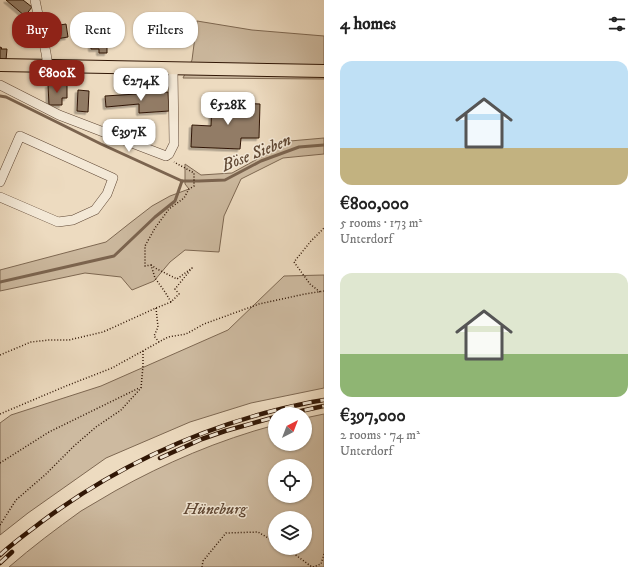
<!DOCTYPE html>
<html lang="en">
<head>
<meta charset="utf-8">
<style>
  :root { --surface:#fff; --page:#f2f2f2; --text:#222; --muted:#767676; --accent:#8f2418 }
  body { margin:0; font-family:"IM FELL DW Pica",serif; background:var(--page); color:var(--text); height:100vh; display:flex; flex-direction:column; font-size:15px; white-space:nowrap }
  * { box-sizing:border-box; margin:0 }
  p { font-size:13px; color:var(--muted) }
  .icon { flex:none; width:22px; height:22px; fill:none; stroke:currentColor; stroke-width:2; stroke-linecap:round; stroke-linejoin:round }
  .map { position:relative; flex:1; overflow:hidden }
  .details { display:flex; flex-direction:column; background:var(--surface); width:320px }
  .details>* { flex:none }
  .top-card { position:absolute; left:12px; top:12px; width:252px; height:36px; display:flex; gap:8px }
  .needle { width:26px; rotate:42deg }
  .buttons { position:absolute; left:268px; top:407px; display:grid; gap:8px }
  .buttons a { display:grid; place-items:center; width:44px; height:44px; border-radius:50%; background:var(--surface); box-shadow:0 1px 3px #0004; font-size:20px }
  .price { position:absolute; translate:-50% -34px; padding:0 9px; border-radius:8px; background:#fff; color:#222; font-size:13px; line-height:26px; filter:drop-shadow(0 1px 2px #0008) }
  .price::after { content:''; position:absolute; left:50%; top:24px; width:12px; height:9px; margin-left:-6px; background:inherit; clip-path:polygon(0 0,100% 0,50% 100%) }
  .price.current { background:var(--accent); color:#fff }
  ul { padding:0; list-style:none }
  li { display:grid; align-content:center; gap:8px; height:212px; padding:0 16px }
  li span { display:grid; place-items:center; height:124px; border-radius:12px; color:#555 }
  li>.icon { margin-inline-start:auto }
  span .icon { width:72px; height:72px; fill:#fffc; stroke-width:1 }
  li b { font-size:17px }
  h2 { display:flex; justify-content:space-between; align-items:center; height:48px; padding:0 16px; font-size:17px }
  .pill { padding:0 14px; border-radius:16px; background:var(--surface); box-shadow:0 1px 3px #0004; font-size:14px; line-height:36px }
  .pill.current { background:var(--accent); color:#fff }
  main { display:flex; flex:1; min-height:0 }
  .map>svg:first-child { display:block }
  .green { fill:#cdbaa0; stroke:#7e6852; fill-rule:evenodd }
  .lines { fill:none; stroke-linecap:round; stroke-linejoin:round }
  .stream { stroke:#7b644f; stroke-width:3 }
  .building { fill:#927c66; stroke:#301605; filter:url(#shadow) }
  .minor-casing { stroke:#5f4734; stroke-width:10 }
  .major-casing { stroke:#301605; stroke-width:14 }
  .path { stroke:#301605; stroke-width:1.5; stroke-dasharray:1 2; stroke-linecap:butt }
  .minor { stroke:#f3e8d6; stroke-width:9 }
  .major { stroke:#eddbc0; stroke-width:12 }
  .rail-casing { stroke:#301605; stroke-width:4.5 }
  .rail { stroke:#f3e8d6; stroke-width:3; stroke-dasharray:9; stroke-linecap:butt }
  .labels { text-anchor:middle; stroke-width:3; stroke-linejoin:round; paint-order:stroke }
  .park-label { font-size:16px; font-style:italic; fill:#5f4734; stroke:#f3e8d6 }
  .water-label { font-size:17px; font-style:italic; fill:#624a36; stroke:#f3e8d6 }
</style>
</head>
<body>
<main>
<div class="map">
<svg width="324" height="567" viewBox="0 0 324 567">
  <defs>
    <filter id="shadow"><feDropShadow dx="-2.5" dy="2.5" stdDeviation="0" flood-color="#0004"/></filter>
  </defs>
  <rect width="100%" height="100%" fill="#eddbc0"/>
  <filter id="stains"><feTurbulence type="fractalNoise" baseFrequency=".005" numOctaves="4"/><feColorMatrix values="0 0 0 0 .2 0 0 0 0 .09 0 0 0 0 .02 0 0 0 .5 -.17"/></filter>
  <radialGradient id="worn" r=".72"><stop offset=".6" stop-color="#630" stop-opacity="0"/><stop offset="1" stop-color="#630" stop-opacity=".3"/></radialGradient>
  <!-- green -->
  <g class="green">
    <path d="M197,21L252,30L324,36V79L183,78L192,60Z"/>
    <path d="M324,138V154L283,158L241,179L224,216L219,252L185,250L170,262L154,281L132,290L121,277L85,273L0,291V270L106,242L130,223L152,206L170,196L189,189L185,184V164L201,175L232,173L290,141Z"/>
    <path d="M324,275V388L251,403L190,422L106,458L28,513L0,535V423L11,415L101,386L228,330L284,276Z"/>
    <path d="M324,414V567H9C32,547 56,529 81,511C92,504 104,498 115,491C165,463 219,440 275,425V444H305V418ZM275,466H305V496H275ZM275,518H305V548H275Z"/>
  </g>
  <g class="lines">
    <!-- stream -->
    <g class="stream">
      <path d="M0,96L6,97L101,144L182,181H199L225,180L261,161L299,147L324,145"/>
      <path d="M0,282L114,256L155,217L175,201L182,181"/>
    </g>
  </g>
  <!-- building -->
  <g class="building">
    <path d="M6,0H23L32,7L25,16Z"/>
    <path d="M66,24L68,37L50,40L48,27Z"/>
    <path d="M89,34H101V44H107V53H99V49H91V40H89Z"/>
    <path d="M0,47L2,48L1,49H7L6,60L0,59Z"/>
    <path d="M67,84V98H62V105H49L48,85Z"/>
    <path d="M78,90L89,91L88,112L77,111Z"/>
    <path d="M168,92L169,111L139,113V104L106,107L105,96Z"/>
    <path d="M212,102L260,104L259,138H241L240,149L191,147L192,125L211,126Z"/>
  </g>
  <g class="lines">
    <!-- minor casing -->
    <g class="minor-casing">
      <g id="minor">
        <path d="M35,0L46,53L48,66"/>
        <path d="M0,85L59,115L166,156L169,154L174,144L173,69"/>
        <path d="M0,182L20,136L113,178L107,194L95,210L73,220L58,222L0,197"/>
      </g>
    </g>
    <!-- major casing -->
    <g class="major-casing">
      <path id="major" d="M0,65L324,71"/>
    </g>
    <!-- path -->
    <g class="path">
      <path d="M320,292L310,284L294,262L311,241L324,228"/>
      <path d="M171,302L165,292L155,278L151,265L145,266V246L155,228L169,209L184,198L189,189L194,186V173L174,162"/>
      <path d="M156,308L158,327L154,336L159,342"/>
      <path d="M0,355L31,342L49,340H69L103,332L156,308L171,302L179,294L175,289L192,268L177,279L157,269L151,265"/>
      <path d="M0,414L66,386L112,368L168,337L186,334L204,324L259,304L305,294L324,291"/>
      <path d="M0,463L49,432L139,388"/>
      <path d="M0,525L16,500L46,474L74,446L96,427L121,410L141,388L143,366V351"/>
      <path d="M286,548L312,567"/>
      <path d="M202,567L203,561L226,533L258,532L275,542"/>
      <path d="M313,567L321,564L324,554"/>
    </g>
    <!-- minor -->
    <use href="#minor" class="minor"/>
    <!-- major -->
    <use href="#major" class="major"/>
    <!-- rail casing -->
    <g class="rail-casing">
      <g id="rail">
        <path d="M287,414L324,406"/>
        <path d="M160,458L202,439L225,431L275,417"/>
        <path d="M0,555C13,543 27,533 40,523C108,472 184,435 265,413C284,408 304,403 324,400"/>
        <path d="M0,563L12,552"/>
      </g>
    </g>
    <!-- rail -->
    <use href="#rail" class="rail"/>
  </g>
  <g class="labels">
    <!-- park labels -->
    <g class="park-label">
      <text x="215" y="514">Hüneburg</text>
    </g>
    <!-- water labels -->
    <g class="water-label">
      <text transform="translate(256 152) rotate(-22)" y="6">Böse Sieben</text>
    </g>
  </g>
  <rect width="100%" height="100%" filter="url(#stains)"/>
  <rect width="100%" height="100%" fill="url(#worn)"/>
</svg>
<div class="buttons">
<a><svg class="needle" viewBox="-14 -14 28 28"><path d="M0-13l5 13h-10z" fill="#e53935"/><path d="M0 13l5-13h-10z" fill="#767676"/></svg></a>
<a><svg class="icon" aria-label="locate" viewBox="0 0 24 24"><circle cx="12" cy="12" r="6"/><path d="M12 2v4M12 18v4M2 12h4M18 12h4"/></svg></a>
<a><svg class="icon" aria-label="layers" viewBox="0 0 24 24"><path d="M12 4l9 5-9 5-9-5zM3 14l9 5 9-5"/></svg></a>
</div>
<b class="price current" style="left:57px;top:94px">€800K</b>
<b class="price" style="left:141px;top:102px">€274K</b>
<b class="price" style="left:228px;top:126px">€528K</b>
<b class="price" style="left:129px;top:153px">€397K</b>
<div class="top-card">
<a class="pill current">Buy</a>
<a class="pill">Rent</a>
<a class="pill">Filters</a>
</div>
</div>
<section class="details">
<h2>4 homes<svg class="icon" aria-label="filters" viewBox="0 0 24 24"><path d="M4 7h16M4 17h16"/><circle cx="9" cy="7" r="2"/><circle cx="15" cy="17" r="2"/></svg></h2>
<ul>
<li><span style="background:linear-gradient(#bfe0f5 70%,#c2b280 0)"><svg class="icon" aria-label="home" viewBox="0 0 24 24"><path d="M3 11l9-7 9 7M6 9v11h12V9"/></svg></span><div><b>€800,000</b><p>5 rooms · 173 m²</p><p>Unterdorf</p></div></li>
<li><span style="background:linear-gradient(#dfe7d0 65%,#8fb573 0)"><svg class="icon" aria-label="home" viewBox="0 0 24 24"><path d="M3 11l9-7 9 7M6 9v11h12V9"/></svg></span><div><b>€397,000</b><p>2 rooms · 74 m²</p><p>Unterdorf</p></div></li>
</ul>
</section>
</main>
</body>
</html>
